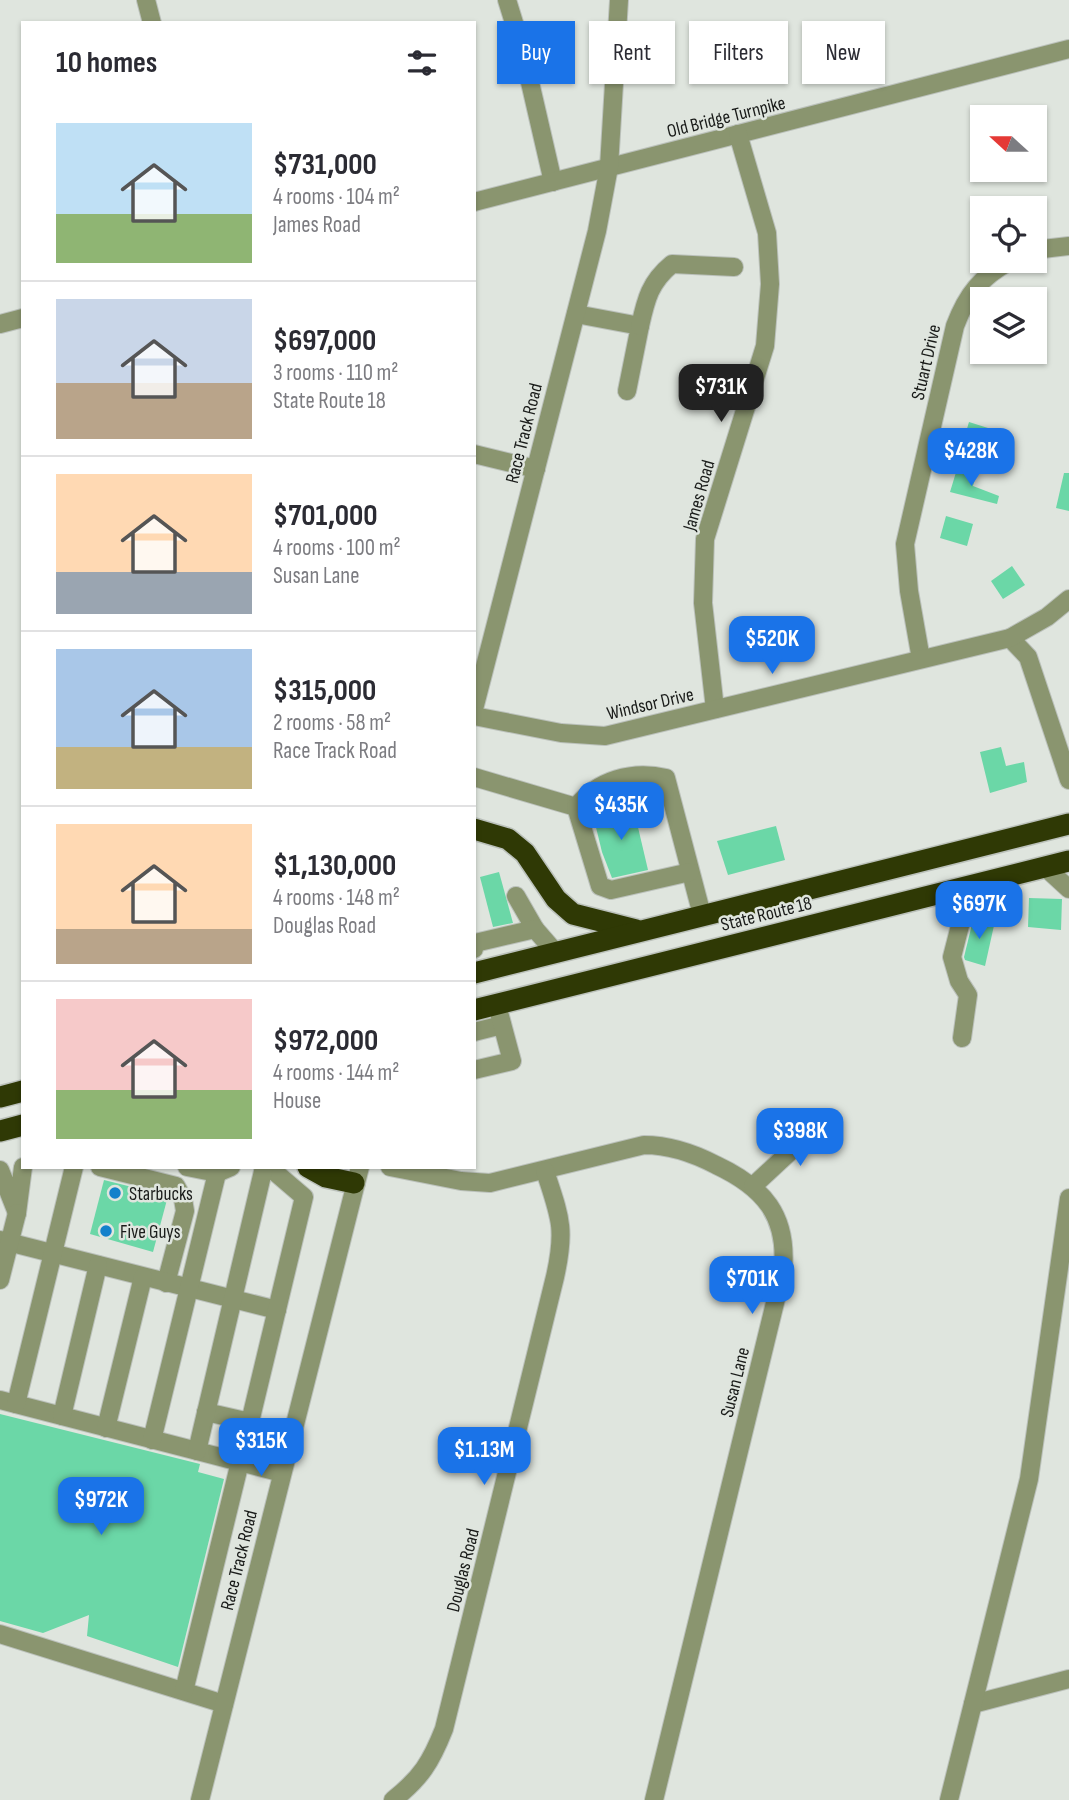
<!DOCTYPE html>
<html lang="en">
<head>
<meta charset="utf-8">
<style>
  :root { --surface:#fff; --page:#f2f2f3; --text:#2b2b33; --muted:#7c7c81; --line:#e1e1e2; --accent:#1a73e8 }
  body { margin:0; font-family:"Sofia Sans Condensed",sans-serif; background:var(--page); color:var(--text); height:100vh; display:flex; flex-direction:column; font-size:26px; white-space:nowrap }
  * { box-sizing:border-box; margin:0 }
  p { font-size:23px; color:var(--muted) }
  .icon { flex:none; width:38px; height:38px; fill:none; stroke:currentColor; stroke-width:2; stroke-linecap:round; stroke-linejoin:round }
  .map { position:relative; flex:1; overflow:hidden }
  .side { position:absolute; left:21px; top:21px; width:455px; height:1148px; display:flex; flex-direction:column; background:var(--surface); border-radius:0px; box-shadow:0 2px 5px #0004 }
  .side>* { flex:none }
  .hud { position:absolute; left:497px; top:21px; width:466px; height:63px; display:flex; gap:14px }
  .needle { width:46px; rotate:291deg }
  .tools { position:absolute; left:970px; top:105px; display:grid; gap:14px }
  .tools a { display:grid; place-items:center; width:77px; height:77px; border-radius:0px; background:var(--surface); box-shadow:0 2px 5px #0004; font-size:35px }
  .price { position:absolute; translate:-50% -60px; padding:0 16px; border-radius:14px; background:var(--accent); color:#fff; font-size:23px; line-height:46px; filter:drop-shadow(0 2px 4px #0008) }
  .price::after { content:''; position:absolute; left:50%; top:42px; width:21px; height:16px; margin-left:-10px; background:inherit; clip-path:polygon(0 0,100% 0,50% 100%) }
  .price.on { background:#222; color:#fff }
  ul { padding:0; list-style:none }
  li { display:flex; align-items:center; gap:21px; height:175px; padding:0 35px }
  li+li { border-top:2px solid var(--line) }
  li span { display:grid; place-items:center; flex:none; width:196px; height:140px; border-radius:0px; color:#555 }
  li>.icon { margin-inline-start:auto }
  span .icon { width:84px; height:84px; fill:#fffc; stroke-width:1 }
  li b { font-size:30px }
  h2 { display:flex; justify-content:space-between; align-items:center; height:84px; padding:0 35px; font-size:30px }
  .pill { padding:0 24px; border-radius:0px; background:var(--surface); box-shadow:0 2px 5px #0004; font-size:24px; line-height:63px }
  .pill.on { background:var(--accent); color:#fff }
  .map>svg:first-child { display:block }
  .building { fill:#6bd7a7 }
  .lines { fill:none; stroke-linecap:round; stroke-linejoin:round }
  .minor-casing { stroke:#bbc1bb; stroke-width:20 }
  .highway-casing { stroke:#bbc1bb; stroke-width:24 }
  .minor { stroke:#8a956f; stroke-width:18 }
  .highway { stroke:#2f3905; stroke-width:21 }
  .poi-dot { fill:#1381cb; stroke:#dfe5de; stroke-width:2.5 }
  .labels { text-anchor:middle; stroke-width:5; stroke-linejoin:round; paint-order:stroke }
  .street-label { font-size:19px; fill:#191b19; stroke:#dfe5de }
  .poi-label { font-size:19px; fill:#191b19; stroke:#dfe5de; text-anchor:start }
</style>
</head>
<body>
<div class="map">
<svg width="1069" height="1800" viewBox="0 0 1069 1800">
  <rect width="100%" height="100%" fill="#dfe5de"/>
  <!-- building -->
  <g class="building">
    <path d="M969,422L988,428L980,451L962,445Z"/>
    <path d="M957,469L976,475L973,486L999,496L997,504L950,492Z"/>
    <path d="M1064,473H1069V511L1056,508Z"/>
    <path d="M946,516L973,524L967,546L940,538Z"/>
    <path d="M1012,566L1025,585L1003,599L991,581Z"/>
    <path d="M1001,747L1006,766L1024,762L1027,782L990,793L980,752Z"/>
    <path d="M633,806L648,870L612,878L602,852L593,815Z"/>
    <path d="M776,826L785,860L728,875L717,841Z"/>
    <path d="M499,872L513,923L493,927L480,877Z"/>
    <path d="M1029,898L1062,899L1061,930L1028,927Z"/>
    <path d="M974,916L995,921L985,966L965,960L964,957Z"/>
    <path d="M104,1180L168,1196L153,1252L90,1234Z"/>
    <path d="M0,1414L200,1464L198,1472L224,1479L178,1667L87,1636L89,1615L43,1633L0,1621Z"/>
  </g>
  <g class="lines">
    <!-- minor casing -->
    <g class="minor-casing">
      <g id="minor">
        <path d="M146,0L152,23"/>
        <path d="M507,0L523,52L553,182"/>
        <path d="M474,202L1069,49"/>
        <path d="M1034,250L1069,246"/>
        <path d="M576,314L640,326L627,391"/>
        <path d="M0,324L23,318"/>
        <path d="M640,326C646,299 650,282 672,264L734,267"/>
        <path d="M474,454L536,469"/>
        <path d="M1010,638L1028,657L1069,780"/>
        <path d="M921,659L909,591L905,544L955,326C967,294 981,277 1010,261"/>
        <path d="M474,709L597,231L609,167L619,0"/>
        <path d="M715,709L703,603L705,539L765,346L770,284L767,233L738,134"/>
        <path d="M474,716L561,733L605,736L1010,638L1047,617L1069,599"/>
        <path d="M474,777L576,807C598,780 632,770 666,778L702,915"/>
        <path d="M576,807L600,886L611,890L690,872"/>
        <path d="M1045,867L1069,889"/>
        <path d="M516,896L535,929"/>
        <path d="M474,949L475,943L535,929L555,952"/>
        <path d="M474,1032L502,1025"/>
        <path d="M962,1038L968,995L959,981L952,957L964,910L976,884"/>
        <path d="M474,1070L512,1061L497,1005"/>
        <path d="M100,1167L176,1186L183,1199L185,1211L166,1283"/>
        <path d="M187,1167L217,1173L231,1167"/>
        <path d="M390,1167L461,1181L490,1183L644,1145C670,1145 693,1153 716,1165C763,1187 788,1215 783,1270L654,1800"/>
        <path d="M0,1170L17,1213L23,1167"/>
        <path d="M753,1186L821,1123"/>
        <path d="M0,1240L277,1310"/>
        <path d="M0,1280L17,1213"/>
        <path d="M0,1400L282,1473"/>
        <path d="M16,1404L74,1167"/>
        <path d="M206,1412L250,1422L304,1197L269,1167"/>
        <path d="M62,1416L98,1265"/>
        <path d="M106,1428L143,1277"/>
        <path d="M152,1440L217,1173"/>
        <path d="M197,1451L264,1167"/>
        <path d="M0,1634L224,1704"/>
        <path d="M184,1691L240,1462"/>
        <path d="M973,1704L1069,1679"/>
        <path d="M200,1800L360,1167"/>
        <path d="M393,1800C421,1778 431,1762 444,1729L555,1277C566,1228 560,1217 545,1171"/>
        <path d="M949,1800L1029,1479L1069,1198"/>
      </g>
    </g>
    <!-- highway casing -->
    <g class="highway-casing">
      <g id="highway">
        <path d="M474,829L508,839L525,853L556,899L573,914L636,930"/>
        <path d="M474,973L1069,824"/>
        <path d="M474,1010L1069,861"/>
        <path d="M0,1097L23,1091"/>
        <path d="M0,1131L23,1125"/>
        <path d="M308,1167L326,1177L354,1183"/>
      </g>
    </g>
    <!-- minor -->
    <use href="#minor" class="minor"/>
    <!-- highway -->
    <use href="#highway" class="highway"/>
  </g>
  <!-- markers -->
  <g class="poi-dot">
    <circle cx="115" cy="1193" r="7"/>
    <circle cx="106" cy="1231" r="7"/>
  </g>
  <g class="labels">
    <!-- street labels -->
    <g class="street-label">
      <text transform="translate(726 116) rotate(-14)" y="7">Old Bridge Turnpike</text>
      <text transform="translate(925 362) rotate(-77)" y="7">Stuart Drive</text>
      <text transform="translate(523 433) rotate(-76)" y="7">Race Track Road</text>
      <text transform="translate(698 495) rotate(-74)" y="7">James Road</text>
      <text transform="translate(650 703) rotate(-13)" y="7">Windsor Drive</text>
      <text transform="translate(766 913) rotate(-14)" y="7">State Route 18</text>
      <text transform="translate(734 1382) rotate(-76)" y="7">Susan Lane</text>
      <text transform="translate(238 1560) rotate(-76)" y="7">Race Track Road</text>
      <text transform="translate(462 1570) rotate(-76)" y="7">Douglas Road</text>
    </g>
    <!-- poi labels -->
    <g class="poi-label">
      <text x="129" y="1200">Starbucks</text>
      <text x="120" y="1238">Five Guys</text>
    </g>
  </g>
</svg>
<div class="tools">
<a><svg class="needle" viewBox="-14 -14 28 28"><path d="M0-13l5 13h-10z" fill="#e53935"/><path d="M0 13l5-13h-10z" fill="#7c7c81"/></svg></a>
<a><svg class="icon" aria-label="locate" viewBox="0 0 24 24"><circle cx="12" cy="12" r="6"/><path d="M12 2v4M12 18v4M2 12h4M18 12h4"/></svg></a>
<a><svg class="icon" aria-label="layers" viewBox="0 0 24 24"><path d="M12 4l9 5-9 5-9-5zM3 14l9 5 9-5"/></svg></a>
</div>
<b class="price on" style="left:721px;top:424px">$731K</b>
<b class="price" style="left:971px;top:488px">$428K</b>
<b class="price" style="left:772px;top:676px">$520K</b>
<b class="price" style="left:621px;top:842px">$435K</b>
<b class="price" style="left:979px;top:941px">$697K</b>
<b class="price" style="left:800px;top:1168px">$398K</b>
<b class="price" style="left:752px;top:1316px">$701K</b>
<b class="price" style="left:261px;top:1478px">$315K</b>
<b class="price" style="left:484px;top:1487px">$1.13M</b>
<b class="price" style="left:101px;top:1537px">$972K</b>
<div class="hud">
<a class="pill on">Buy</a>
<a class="pill">Rent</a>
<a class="pill">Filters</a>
<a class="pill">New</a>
</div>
<section class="side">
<h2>10 homes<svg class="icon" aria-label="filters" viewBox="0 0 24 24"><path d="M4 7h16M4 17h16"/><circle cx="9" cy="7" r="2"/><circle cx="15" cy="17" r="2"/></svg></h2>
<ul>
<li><span style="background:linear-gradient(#bfe0f5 65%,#8fb573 0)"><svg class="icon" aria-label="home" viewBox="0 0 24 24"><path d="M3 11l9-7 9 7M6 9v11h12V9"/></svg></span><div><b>$731,000</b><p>4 rooms · 104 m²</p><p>James Road</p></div></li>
<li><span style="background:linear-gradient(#c9d6e8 60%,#b9a48a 0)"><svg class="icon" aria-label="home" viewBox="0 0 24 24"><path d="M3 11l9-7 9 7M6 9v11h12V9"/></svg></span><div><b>$697,000</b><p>3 rooms · 110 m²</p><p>State Route 18</p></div></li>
<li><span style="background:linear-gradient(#ffd9b3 70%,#9aa5b1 0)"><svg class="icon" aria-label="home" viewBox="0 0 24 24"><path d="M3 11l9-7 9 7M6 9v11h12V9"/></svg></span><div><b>$701,000</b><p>4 rooms · 100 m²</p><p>Susan Lane</p></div></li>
<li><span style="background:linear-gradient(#a9c7e8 70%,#c2b280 0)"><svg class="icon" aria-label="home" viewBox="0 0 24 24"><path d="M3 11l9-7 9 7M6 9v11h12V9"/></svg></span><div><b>$315,000</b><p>2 rooms · 58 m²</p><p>Race Track Road</p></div></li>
<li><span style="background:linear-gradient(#ffd9b3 75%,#b9a48a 0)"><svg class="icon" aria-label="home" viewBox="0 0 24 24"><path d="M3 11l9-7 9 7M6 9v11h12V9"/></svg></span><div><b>$1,130,000</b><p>4 rooms · 148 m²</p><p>Douglas Road</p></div></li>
<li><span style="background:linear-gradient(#f6c9c9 65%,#8fb573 0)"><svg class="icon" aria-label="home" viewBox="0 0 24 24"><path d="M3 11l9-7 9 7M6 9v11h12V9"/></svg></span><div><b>$972,000</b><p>4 rooms · 144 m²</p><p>House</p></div></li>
</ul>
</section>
</div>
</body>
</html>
